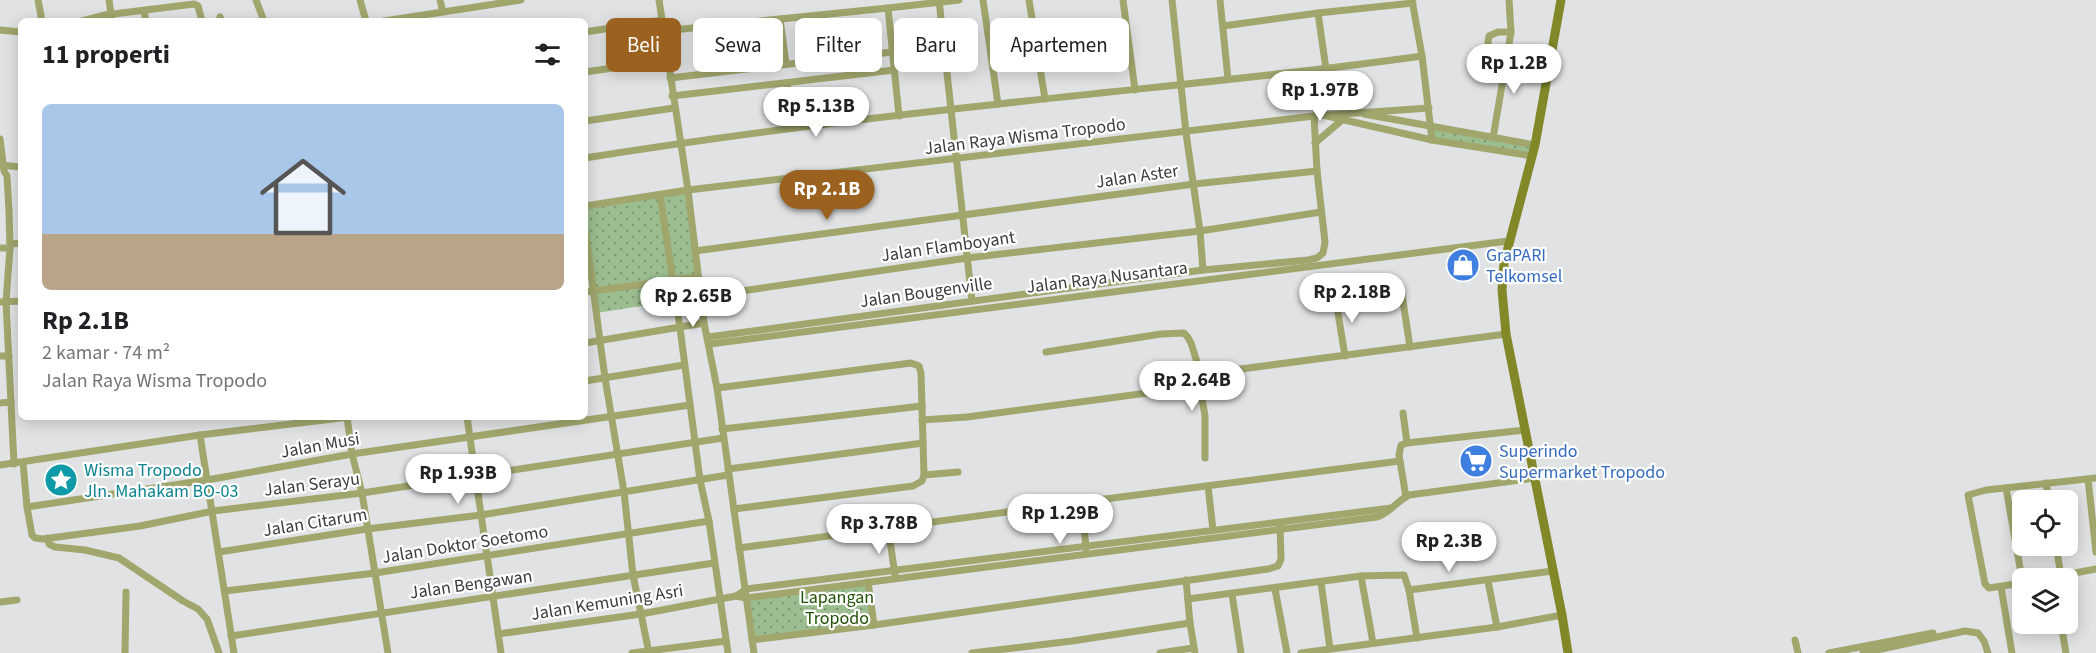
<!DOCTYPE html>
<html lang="id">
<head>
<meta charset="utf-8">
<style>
  :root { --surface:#fff; --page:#f2f2f2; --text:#202124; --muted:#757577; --line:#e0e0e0; --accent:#9b621f }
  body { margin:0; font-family:"Source Sans 3",sans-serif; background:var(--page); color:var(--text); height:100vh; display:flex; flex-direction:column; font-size:22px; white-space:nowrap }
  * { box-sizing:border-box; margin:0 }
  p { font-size:20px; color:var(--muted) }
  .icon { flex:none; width:33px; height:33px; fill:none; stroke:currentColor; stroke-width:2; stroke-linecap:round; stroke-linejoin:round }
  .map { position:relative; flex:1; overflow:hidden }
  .side { position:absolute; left:18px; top:18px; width:570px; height:402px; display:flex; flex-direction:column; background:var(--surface); border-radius:9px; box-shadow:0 3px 15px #0003 }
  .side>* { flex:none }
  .guide { position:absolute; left:606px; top:18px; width:570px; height:54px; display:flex; gap:12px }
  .tools { position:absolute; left:2012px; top:490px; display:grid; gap:12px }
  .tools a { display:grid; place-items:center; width:66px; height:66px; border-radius:9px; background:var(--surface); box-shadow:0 3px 15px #0003; font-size:30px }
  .price { position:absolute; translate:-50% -51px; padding:0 14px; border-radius:21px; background:#fff; color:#222; font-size:20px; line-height:39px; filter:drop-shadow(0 2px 3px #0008) }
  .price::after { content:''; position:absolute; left:50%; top:36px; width:18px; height:14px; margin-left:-9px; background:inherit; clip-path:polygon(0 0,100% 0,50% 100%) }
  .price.selected { background:var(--accent); color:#fff }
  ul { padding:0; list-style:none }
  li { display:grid; align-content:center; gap:12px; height:318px; padding:0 24px }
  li+li { border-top:2px solid var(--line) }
  li span { display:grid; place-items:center; height:186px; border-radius:9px; color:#555 }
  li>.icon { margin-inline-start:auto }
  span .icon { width:108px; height:108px; fill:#fffc; stroke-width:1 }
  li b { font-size:26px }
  h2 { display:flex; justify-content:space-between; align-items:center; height:72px; padding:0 24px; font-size:26px }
  .chip { padding:0 21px; border-radius:9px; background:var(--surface); box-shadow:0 3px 15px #0003; font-size:21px; line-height:54px }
  .chip.selected { background:var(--accent); color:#fff }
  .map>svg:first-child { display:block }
  .grass { fill:url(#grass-dots) }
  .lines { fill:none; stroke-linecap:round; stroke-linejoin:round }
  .minor { stroke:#a1a66d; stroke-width:7 }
  .secondary { stroke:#828828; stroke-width:9 }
  .labels { text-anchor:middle; stroke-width:4.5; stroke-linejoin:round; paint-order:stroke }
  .street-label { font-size:18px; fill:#3b3c3d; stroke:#fff }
  .shop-label { font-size:18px; fill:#366cbe; stroke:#fff; text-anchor:start }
  .culture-label { font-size:18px; fill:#0d838f; stroke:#fff; text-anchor:start }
  .park-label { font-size:18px; fill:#225105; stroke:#fff }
</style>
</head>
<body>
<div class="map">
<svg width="2096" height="653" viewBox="0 0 2096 653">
  <defs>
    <pattern id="grass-dots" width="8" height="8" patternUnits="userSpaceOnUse" patternTransform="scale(1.5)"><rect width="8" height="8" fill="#9cbd8f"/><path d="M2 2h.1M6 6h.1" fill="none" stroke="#809b76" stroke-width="1.8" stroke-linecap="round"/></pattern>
  </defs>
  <rect width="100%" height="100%" fill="#e1e2e4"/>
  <!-- grass -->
  <g class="grass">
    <path d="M1430,128L1533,145L1530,155L1434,140Z"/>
    <path d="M688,190L701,297L596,313L585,228V206Z"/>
    <path d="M868,582L874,625L752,640L746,598Z"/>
  </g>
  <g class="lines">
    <!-- minor -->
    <g class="minor">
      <path d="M38,0L42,21"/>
      <path d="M109,0L112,21"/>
      <path d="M256,0L264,21"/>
      <path d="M360,0L366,21"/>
      <path d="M440,0L443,12"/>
      <path d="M659,0L688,190L704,323L717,388L754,653"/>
      <path d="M939,0L972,301"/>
      <path d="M983,0L998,104"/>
      <path d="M1029,0L1045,99"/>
      <path d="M1123,0L1135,90"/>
      <path d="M1172,0L1186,133L1200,231L1203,270"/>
      <path d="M1220,0L1228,79"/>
      <path d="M1412,0L1422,56L1432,140"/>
      <path d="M888,8L959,0"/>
      <path d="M144,11L146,21"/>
      <path d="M1318,13L1326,69"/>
      <path d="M220,17L222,21"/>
      <path d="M780,19L786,64"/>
      <path d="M82,21L105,15L194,4L198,6L202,21"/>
      <path d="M384,21L521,0"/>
      <path d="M1223,26L1318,13L1413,3"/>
      <path d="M0,30L21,32"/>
      <path d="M663,31L888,8L899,116"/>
      <path d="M585,32L662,20"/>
      <path d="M1486,56L1489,36L1498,32H1511"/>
      <path d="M585,72L668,60"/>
      <path d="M670,78L892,52"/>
      <path d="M787,84L794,128"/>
      <path d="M672,96L894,70"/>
      <path d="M1364,114L1535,145"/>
      <path d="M1327,116L1432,140L1532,156"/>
      <path d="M585,121L674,108"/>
      <path d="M1493,138L1511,32L1509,0"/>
      <path d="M0,139L4,171L7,176L9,211L10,248L6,302L14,464"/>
      <path d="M1315,143L1342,120"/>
      <path d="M585,158C722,136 860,119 999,104C1140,88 1281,76 1422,56"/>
      <path d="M0,165L21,167"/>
      <path d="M660,195L680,328L700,480L709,521L728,653"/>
      <path d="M585,206L688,190L1314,116L1429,108"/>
      <path d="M585,228L605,378L624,492L633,575L649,653"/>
      <path d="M10,244L21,243"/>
      <path d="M0,248H10"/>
      <path d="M695,251L1194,184L1317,171"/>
      <path d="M585,292L698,277"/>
      <path d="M1335,295L1345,356"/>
      <path d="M1402,295L1410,347"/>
      <path d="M701,297L967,258L1200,231L1321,212"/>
      <path d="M0,302L21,301"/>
      <path d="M708,337L1203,270L1308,260L1317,258L1323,253L1325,242L1317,171L1314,116"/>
      <path d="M585,343L704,323"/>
      <path d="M710,344L1508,241"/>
      <path d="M1046,352L1161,334L1184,333C1195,342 1193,361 1203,374"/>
      <path d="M0,356H9"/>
      <path d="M1203,374L1506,334"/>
      <path d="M1203,374L1200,386L1205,416V458"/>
      <path d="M585,381L684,365"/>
      <path d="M717,388L911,363L919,366L921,373L924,475L922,481L913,486L734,509"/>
      <path d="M0,403L11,402"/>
      <path d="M690,405L352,454L207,480L27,507L32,535L35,538L43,539L140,526L213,511L362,493L723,438"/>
      <path d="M1403,413L1407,443"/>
      <path d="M347,417L352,454L362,493L388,653"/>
      <path d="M467,417L501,653"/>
      <path d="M922,420L967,417L1200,386"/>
      <path d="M722,429L922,406"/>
      <path d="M200,435L234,653"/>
      <path d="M23,463L27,507"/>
      <path d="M0,465L200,435L349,417"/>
      <path d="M728,469L923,443"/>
      <path d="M924,475L958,472"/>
      <path d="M2088,479L2096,552"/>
      <path d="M2046,483L2049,501"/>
      <path d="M1208,486L1213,530"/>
      <path d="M2006,488L2022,579"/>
      <path d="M1406,497L1399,455L1401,445L1407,443L1525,430"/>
      <path d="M1082,502L1400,461"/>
      <path d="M888,527L895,575"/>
      <path d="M47,538L49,544L55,547L85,550L119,558L183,601L198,609L207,619L219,653"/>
      <path d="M2056,546L2061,576"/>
      <path d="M739,548L1082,502L1086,549"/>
      <path d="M219,552L367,529L481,515L728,475"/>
      <path d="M1361,576L1373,643"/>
      <path d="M2043,579L2096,569"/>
      <path d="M1186,580L1190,623L1195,653"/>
      <path d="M1488,581L1497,627"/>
      <path d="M868,582L874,625"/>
      <path d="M1321,582L1330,649"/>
      <path d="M2022,583L1989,588L1985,584L1968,495L1986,490L2096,478"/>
      <path d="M2001,587L2012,653"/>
      <path d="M1275,589L1287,653"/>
      <path d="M1409,590L1553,571"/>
      <path d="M225,591L375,573L709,521"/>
      <path d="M1232,594L1241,653"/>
      <path d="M736,596L746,589L1391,508"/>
      <path d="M1188,599L1361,576L1404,575L1409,590L1417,638"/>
      <path d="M0,602L17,600"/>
      <path d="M2061,624L2066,653"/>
      <path d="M498,634L641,614L736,596L746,598L1377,517C1390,513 1397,501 1409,495L1535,478"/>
      <path d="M231,636L714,563"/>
      <path d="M752,640L874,625L1268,569L1278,566L1281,559L1280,526"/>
      <path d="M1795,640L1798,653"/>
      <path d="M125,653L126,592"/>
      <path d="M632,653L726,641"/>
      <path d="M972,653L1072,641L1190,623"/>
      <path d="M1160,653L1193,648"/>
      <path d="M1301,653L1497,627L1562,615"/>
      <path d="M1829,653L1933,633"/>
      <path d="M1863,653L1965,631L1978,633L1984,641L1988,653"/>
    </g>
    <!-- secondary -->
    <path class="secondary" d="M1561,0L1535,145L1504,263L1502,290L1506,334L1562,615L1568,653"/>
  </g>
  <!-- icons -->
  <defs>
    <g id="shop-disc" transform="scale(1.725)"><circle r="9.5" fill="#3f7fe0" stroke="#fff"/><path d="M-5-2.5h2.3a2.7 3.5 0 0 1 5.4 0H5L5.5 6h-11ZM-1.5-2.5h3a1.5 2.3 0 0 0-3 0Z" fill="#fff"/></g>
    <g id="supermarket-disc" transform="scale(1.725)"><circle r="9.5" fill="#3f7fe0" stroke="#fff"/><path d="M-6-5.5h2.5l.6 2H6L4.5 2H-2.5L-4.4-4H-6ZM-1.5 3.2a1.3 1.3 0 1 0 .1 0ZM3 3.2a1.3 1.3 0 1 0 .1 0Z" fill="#fff"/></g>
    <g id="sight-disc" transform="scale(1.725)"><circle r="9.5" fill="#0f9aa8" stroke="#fff"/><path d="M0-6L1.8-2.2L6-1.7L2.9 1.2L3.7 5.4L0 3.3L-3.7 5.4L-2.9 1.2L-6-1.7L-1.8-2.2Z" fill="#fff"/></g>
  </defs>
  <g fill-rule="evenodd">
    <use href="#shop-disc" x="1463" y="265"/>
    <use href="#supermarket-disc" x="1476" y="461"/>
    <use href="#sight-disc" x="61" y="480"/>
  </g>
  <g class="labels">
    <!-- street labels -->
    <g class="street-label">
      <text transform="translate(1025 136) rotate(-7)" y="6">Jalan Raya Wisma Tropodo</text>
      <text transform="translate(1137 176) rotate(-8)" y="6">Jalan Aster</text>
      <text transform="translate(948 246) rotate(-8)" y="6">Jalan Flamboyant</text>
      <text transform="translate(1107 277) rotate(-7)" y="6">Jalan Raya Nusantara</text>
      <text transform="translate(926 292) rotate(-8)" y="6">Jalan Bougenville</text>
      <text transform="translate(320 445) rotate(-10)" y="6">Jalan Musi</text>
      <text transform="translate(312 484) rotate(-7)" y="6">Jalan Serayu</text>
      <text transform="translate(315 522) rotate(-9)" y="6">Jalan Citarum</text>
      <text transform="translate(465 544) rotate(-9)" y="6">Jalan Doktor Soetomo</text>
      <text transform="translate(471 584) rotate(-8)" y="6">Jalan Bengawan</text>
      <text transform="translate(607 602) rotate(-9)" y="6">Jalan Kemuning Asri</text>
    </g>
    <!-- shop labels -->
    <g class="shop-label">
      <text x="1486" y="261">GraPARI<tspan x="1486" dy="21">Telkomsel</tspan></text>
      <text x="1499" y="457">Superindo<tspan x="1499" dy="21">Supermarket Tropodo</tspan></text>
    </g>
    <!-- culture labels -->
    <g class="culture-label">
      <text x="84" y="476">Wisma Tropodo<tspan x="84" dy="21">Jln. Mahakam BO-03</tspan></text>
    </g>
    <!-- park labels -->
    <g class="park-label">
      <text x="837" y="603">Lapangan<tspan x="837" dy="21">Tropodo</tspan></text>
    </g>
  </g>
</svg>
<div class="tools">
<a><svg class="icon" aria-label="locate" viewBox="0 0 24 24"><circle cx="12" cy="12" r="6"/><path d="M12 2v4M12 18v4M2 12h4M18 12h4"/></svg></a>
<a><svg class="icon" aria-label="layers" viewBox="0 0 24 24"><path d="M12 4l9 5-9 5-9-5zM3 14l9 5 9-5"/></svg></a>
</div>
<b class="price" style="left:1514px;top:95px">Rp 1.2B</b>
<b class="price" style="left:1320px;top:122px">Rp 1.97B</b>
<b class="price" style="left:816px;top:138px">Rp 5.13B</b>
<b class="price selected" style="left:827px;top:221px">Rp 2.1B</b>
<b class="price" style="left:1352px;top:324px">Rp 2.18B</b>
<b class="price" style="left:693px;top:328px">Rp 2.65B</b>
<b class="price" style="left:1192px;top:412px">Rp 2.64B</b>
<b class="price" style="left:458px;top:505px">Rp 1.93B</b>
<b class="price" style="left:1060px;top:545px">Rp 1.29B</b>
<b class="price" style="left:879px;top:555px">Rp 3.78B</b>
<b class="price" style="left:1449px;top:573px">Rp 2.3B</b>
<div class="guide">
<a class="chip selected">Beli</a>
<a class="chip">Sewa</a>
<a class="chip">Filter</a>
<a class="chip">Baru</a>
<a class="chip">Apartemen</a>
</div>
<section class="side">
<h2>11 properti<svg class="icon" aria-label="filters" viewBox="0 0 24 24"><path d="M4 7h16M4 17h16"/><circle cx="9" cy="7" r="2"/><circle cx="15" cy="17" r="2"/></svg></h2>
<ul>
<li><span style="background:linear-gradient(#a9c7e8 70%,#b9a48a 0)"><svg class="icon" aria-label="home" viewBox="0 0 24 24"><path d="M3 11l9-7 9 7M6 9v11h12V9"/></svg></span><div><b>Rp 2.1B</b><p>2 kamar · 74 m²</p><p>Jalan Raya Wisma Tropodo</p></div></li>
</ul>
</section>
</div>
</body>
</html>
